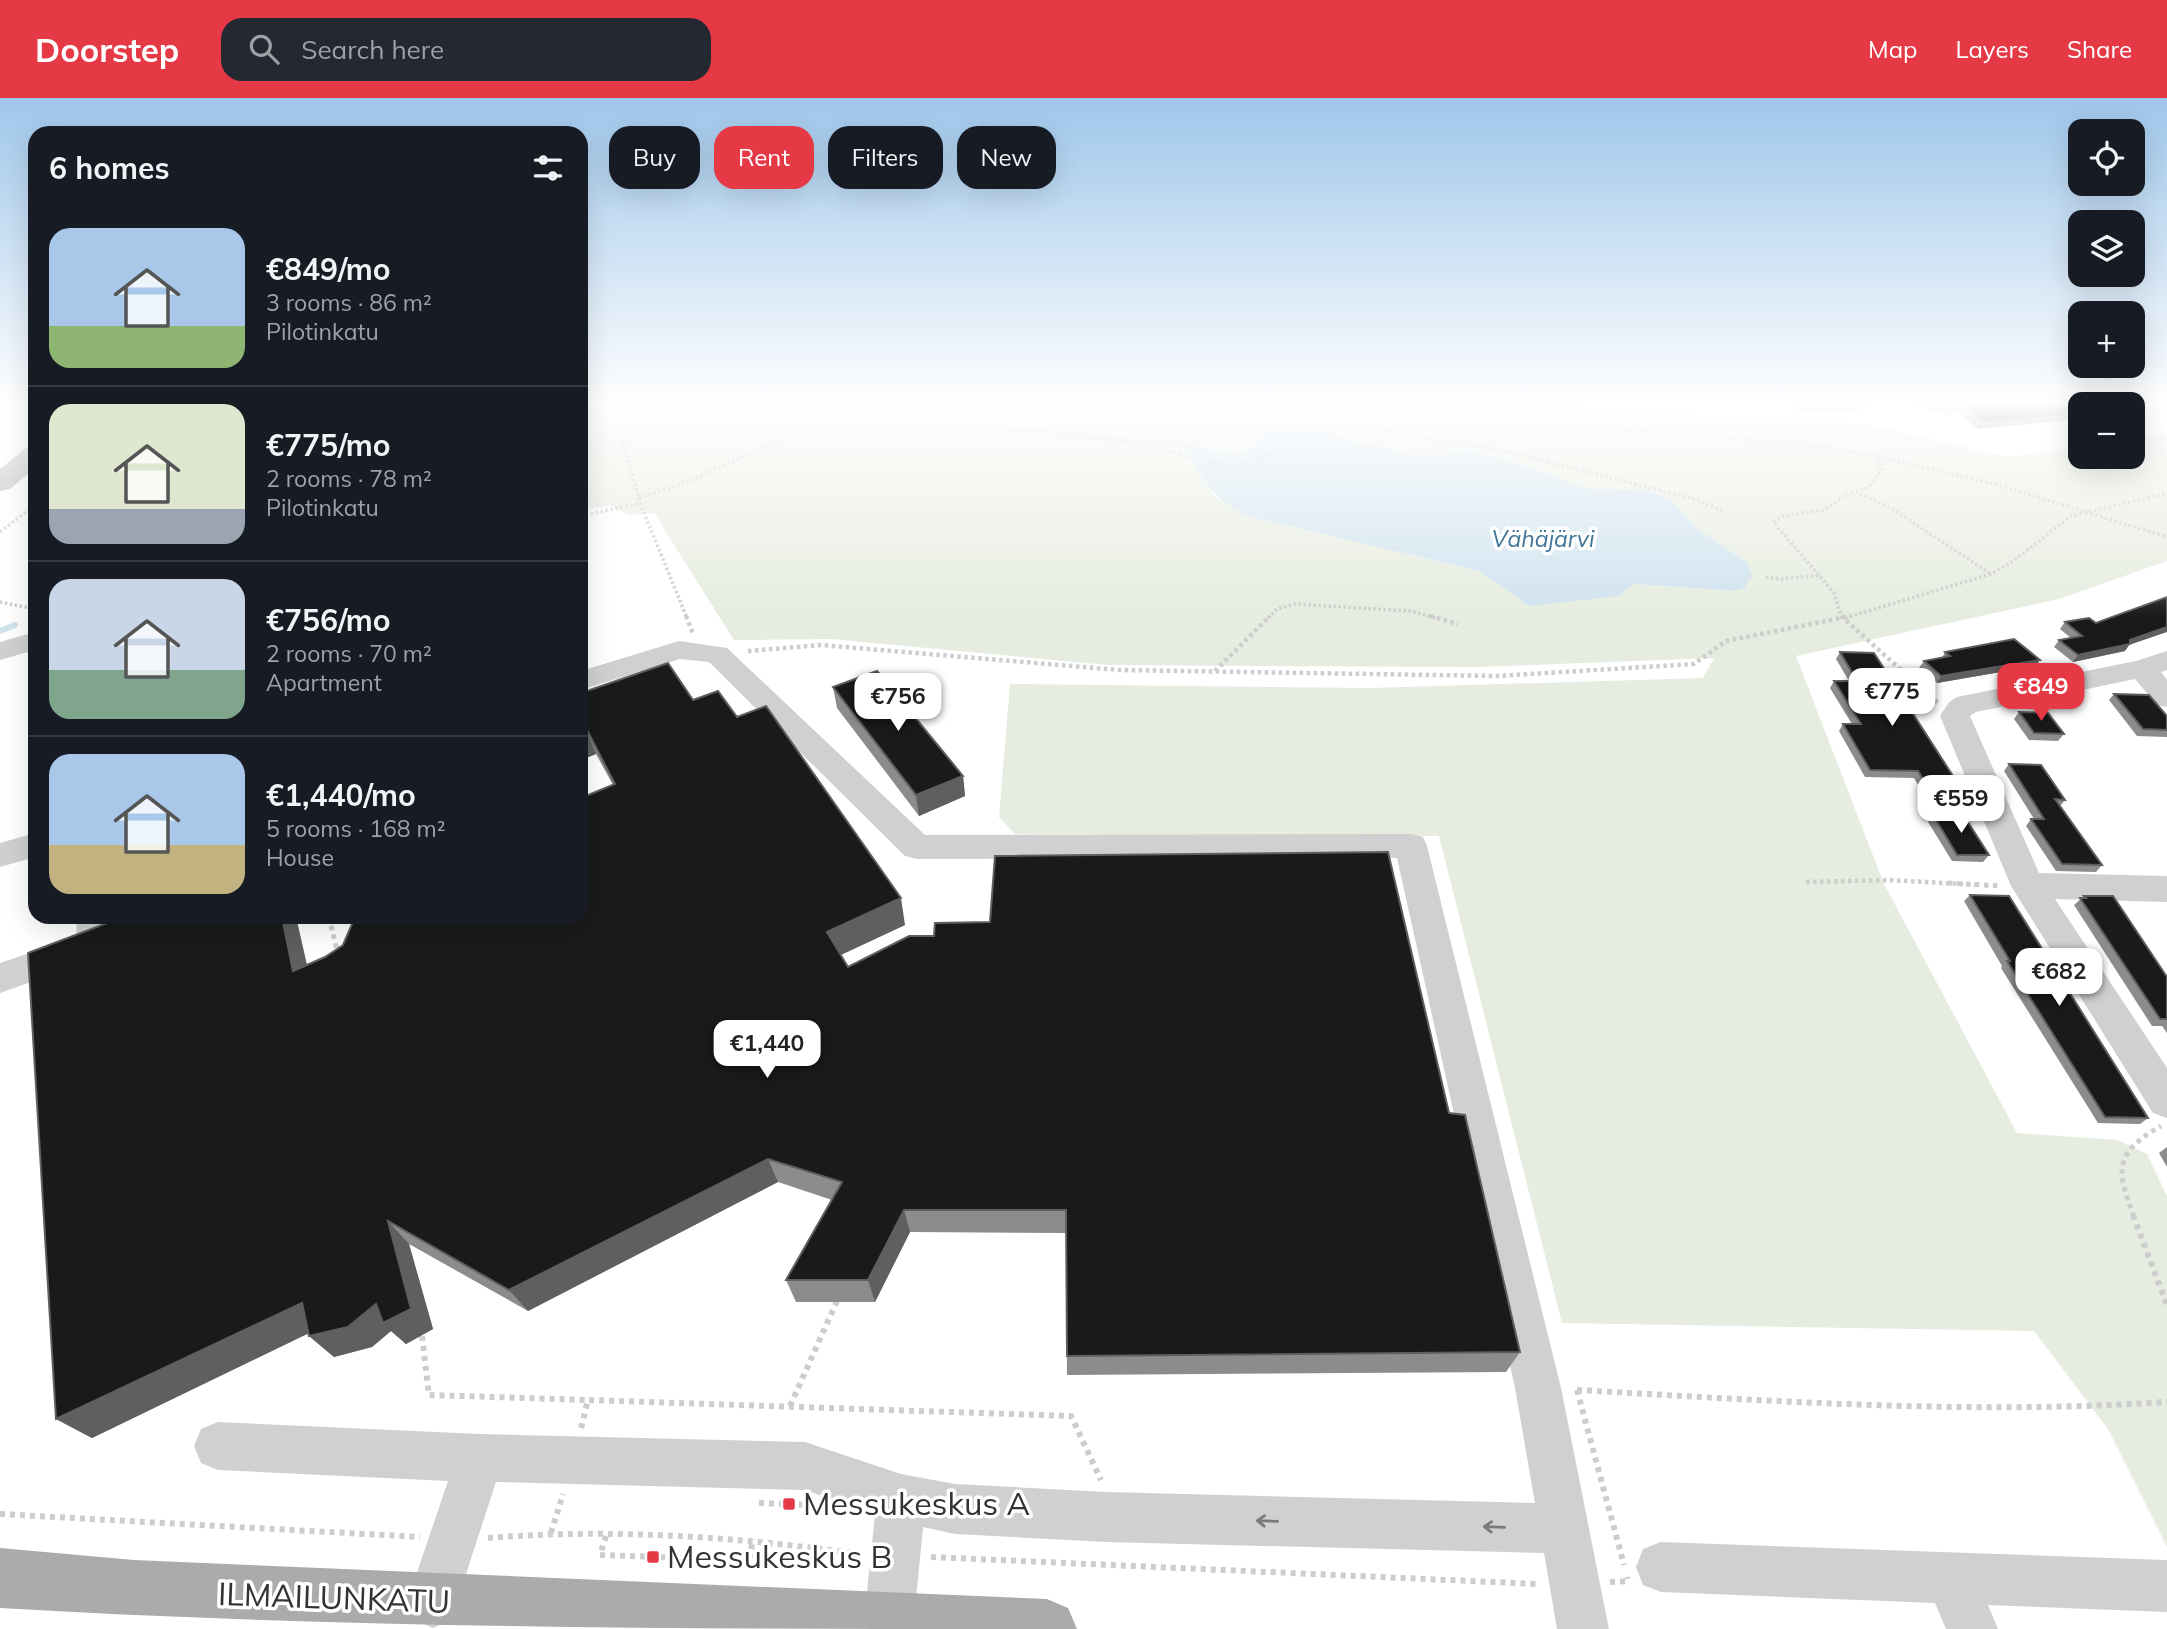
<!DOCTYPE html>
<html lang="en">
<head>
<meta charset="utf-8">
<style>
  :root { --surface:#171b24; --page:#242831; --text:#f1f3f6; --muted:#9ea1a6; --line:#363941; --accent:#e63946 }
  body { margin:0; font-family:Mulish,sans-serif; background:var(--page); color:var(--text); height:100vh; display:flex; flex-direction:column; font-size:26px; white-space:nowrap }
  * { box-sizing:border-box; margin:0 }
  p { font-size:23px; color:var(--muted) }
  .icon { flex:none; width:38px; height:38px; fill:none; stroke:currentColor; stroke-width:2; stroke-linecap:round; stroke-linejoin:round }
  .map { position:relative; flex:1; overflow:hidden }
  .sheet { position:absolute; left:28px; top:28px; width:560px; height:798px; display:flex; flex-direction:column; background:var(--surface); border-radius:21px; box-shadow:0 7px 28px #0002 }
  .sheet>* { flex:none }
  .banner { position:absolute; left:609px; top:28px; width:665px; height:63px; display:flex; gap:14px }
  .tools { position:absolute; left:2068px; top:21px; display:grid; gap:14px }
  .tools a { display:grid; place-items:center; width:77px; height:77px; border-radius:14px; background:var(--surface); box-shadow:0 7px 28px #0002; font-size:35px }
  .price { position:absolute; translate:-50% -60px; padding:0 16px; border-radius:14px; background:#fff; color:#222; font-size:23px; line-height:46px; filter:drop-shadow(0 2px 4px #0008) }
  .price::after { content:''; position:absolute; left:50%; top:42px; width:21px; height:16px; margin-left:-10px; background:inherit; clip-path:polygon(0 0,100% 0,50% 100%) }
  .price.on { background:var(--accent); color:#fff }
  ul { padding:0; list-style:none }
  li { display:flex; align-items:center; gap:21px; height:175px; padding:0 21px }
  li+li { border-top:2px solid var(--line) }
  li span { display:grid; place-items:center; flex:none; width:196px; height:140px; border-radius:21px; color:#555 }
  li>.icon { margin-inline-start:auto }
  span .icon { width:84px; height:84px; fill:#fffc; stroke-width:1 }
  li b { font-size:30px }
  h2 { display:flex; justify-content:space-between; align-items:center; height:84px; padding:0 21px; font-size:30px }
  .chip { padding:0 24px; border-radius:21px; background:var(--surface); box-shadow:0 7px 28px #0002; font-size:24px; line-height:63px }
  .chip.on { background:var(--accent); color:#fff }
  header { display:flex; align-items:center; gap:42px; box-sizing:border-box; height:98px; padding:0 35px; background:var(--accent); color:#fff }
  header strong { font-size:33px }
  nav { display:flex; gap:38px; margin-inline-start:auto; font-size:24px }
  .search { width:490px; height:63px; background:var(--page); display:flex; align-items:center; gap:18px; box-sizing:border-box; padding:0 24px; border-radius:21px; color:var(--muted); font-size:26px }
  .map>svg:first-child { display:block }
  .green { fill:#e6ecdf; fill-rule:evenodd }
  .water { fill:#cfe2ee }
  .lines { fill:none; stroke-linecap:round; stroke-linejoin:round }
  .stream-far1 { stroke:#cfe2ee; stroke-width:5 }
  .stream { stroke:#cfe2ee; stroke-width:6 }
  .path-far3 { stroke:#cdcdcd; stroke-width:3.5; stroke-dasharray:2.5 2.5; stroke-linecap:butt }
  .path-far2 { stroke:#cdcdcd; stroke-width:4.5; stroke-dasharray:3.5 3.5; stroke-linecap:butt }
  .path-far1 { stroke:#cdcdcd; stroke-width:5; stroke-dasharray:4.5 4.5; stroke-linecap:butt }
  .path { stroke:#cdcdcd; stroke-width:6; stroke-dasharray:5 5; stroke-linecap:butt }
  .minor { fill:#d0d0d0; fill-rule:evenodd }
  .major { fill:#ababab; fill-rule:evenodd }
  .wall { fill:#8c8c8c }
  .shaded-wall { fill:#5f5f5f }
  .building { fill:#1a1a1a; stroke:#5f5f5f; stroke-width:2 }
  .oneway { stroke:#7a7a7a }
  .poi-dot { fill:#e63946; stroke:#fff; stroke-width:2.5 }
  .labels { text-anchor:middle; stroke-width:7; stroke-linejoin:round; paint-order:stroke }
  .far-water-label { font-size:23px; font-style:italic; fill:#3f7597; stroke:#fff }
  .near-poi-label { font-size:32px; fill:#333; stroke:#fff; text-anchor:start }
  .near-street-label { font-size:32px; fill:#333; stroke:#fff }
</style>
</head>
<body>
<header>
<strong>Doorstep</strong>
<div class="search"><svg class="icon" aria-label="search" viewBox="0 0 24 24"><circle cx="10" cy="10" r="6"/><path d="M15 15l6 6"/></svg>Search here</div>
<nav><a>Map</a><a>Layers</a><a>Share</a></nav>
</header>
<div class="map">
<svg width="2167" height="1531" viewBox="0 0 2167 1531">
  <rect width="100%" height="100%" fill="#fff"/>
  <!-- green -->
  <path class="green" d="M581,305H1576L1579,310L1867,326L2007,359L2081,348V359H2133V340L2167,336V463L2059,501L1796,558L1884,786L2017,1035L2118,1042L2147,1056L2167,1098V1449L2108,1331L2034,1233L1562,1225L1439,738L1015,736L999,719L1010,586L1371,590L1703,580L1714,560L1477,569L1107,567L831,541L734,542L654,415L628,417L610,407L581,413ZM1337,336L1352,344L1377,347L1413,358H1435L1467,351L1548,375L1583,390L1652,393L1674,404L1698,431L1747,464L1735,493L1634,486L1529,508L1479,473L1251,419L1216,400L1181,347L1235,356L1254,350L1257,341Z"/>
  <!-- water -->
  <path class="water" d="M1296,327L1337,336L1352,344L1377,347L1413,358H1435L1467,351L1548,375L1583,390L1652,393L1673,404L1698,431L1747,464L1752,478L1744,490L1735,493L1634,486L1619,498L1529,508L1479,473L1251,419C1211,403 1204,380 1181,346L1235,356L1254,350C1262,329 1276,330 1296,327Z"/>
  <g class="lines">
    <!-- stream-far1 -->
    <path class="stream-far1" d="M581,309L810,314L1181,346"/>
    <!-- stream -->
    <path class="stream" d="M0,533L15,527"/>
    <!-- path-far3 -->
    <g class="path-far3">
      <path d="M636,305L622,340L640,405L687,520"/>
      <path d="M959,305L969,326L1127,344L1234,369L1273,355L1329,347L1333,305"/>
      <path d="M1018,305L1057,310H1117L1184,320L1263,318L1284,323L1320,320L1513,355L1697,402L1725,414"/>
      <path d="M1457,305L1598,330L1788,344L1877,358L2002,388L2167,439"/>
      <path d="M1565,305L1571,325"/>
      <path d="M1860,396L1894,412L1991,476"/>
      <path d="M639,400L690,383L771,346L833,305"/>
      <path d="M581,418L640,405"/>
      <path d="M0,434L35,407"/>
      <path d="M1766,479L1781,481L1821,477"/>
      <path d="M0,504L35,511"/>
      <path d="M1268,520L1277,511L1295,506L1410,513L1436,520"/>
      <path d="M1842,520L1834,495L1773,424L1783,418L1824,412L1844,398L1869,389L1882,372L1876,358"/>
      <path d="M1845,520L1991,476L2012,464L2071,418L2167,395"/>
    </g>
    <!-- path-far2 -->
    <g class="path-far2">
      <path d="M686,518L693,536"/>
      <path d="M1430,518L1458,526"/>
      <path d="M1841,518L1938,605"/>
      <path d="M748,553L821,547L1119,572L1497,578L1694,566L1726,543L1851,518"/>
      <path d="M1215,573L1270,518"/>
      <path d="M1806,784L1889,782L1980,787"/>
    </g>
    <!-- path-far1 -->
    <g class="path-far1">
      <path d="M1948,785L2001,788"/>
      <path d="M329,819L338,856"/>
      <path d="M2134,1119C2117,1073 2112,1056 2161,1028"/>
    </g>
    <!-- path -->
    <g class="path">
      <path d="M2133,1117L2167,1207"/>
      <path d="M422,1238L429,1297L588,1302"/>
      <path d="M1577,1292L1624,1467"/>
      <path d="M1577,1292C1774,1303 1970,1317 2167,1304"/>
      <path d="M790,1308L837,1203"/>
      <path d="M581,1330L588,1302L1071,1318L1101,1382"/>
      <path d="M759,1405L810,1407"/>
      <path d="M0,1416L420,1439"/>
      <path d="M551,1435L563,1396"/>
      <path d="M606,1438L600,1457L749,1462L753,1441"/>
      <path d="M488,1440C612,1430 737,1439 860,1456"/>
      <path d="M931,1459L1538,1486"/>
      <path d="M1610,1484L1628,1483L1627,1479"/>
    </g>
    <!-- minor -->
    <g class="minor">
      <path d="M35,534V552L0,562V544Z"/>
      <path d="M679,543L727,550L925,737L1411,736L1423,739L1427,748L1561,1290L1609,1531H1557L1544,1455L1106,1444L955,1436L923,1429L913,1531H867L864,1524L875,1416L805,1392L496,1384L451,1522L433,1530L415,1522L407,1504L448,1383L218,1372L201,1365L194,1348L201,1331L218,1324L480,1336L805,1344L901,1376L955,1386L1106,1394L1535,1405L1515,1290L1397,760L917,761L905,758L709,564L680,561L581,592V573Z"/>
      <path d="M2167,553V572L2161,574L2167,582V609L2157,607L2135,581L1976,614L1970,618L2039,775L2167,778V804L2055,801L2167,970V1020L2153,1015L2011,788L1940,618L1949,604L1957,599L2136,563Z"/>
      <path d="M35,735V759L0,769V745Z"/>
      <path d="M77,819H111V847L105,857L93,861L87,859L84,865L0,895V865L71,841L76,842Z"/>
      <path d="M1661,1444L2167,1462V1514L1988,1507L1998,1531H1946L1935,1505L1661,1494L1643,1487L1636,1469L1643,1451Z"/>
    </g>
    <!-- major -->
    <g class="major">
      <path d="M35,348V370L10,391L0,393V371L26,350Z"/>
      <path d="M0,1450L134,1462L1047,1501L1068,1510L1077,1531C718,1531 358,1531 0,1510Z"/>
    </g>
  </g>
  <!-- wall -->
  <g class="wall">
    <path d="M1791,305H1864L1865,306L1862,312L1799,313Z"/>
    <path d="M1905,305H2117L2081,306V321L1979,331L1955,312L1951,318Z"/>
    <path d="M2065,524L2129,547L2125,553L2073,564L2054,549L2059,542L2071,540L2060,531Z"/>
    <path d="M1840,554L1969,703L1964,710L1931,709L1914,680L1865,679L1839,633L1843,626H1852L1830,590L1834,583H1849L1836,561Z"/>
    <path d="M1945,554L2040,562L2035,568L1937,585L1919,570L1924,563L1942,560Z"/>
    <path d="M833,589L963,678L965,698L919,718L837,610Z"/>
    <path d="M581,595L693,602L737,619L905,827L841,857L848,869L1449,1015L1520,1254L1506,1274L1067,1277L1066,1135L910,1134L875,1204H796L786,1182L832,1102L778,1084L528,1213L409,1146L433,1231L406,1246L391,1233L372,1249L334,1259L309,1238L308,1235L92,1340L56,1321L123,819H296L307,867L325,859L613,687L596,656L581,662Z"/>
    <path d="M2114,596L2167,618V639L2137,638L2109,602Z"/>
    <path d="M2019,614L2064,636L2058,643L2029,642L2014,621Z"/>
    <path d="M2009,666L2065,702L2060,708L2102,767L2096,774L2056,773L2026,728L2031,721H2034L2004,673Z"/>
    <path d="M1933,717L1989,757L1983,764L1952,763L1928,724Z"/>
    <path d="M1970,797L2148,1020L2140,1026L2098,1025L2001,870L2002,868L1964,803Z"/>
    <path d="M2084,798L2167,879V935L2162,928H2152L2074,807Z"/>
    <path d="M2167,1049V1069L2159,1055Z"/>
  </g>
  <!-- shaded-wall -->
  <g class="shaded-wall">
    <path d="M2167,529V534L2129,547L2125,553L2073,564L2078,557L2130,542Z"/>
    <path d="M2040,562L2035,568L1937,585L1941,578Z"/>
    <path d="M585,628L596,656L581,662V630Z"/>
    <path d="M963,678L965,698L919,718L916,697Z"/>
    <path d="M901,800L905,827L834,860L827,834Z"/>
    <path d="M282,819H296L314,899L293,873Z"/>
    <path d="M768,1061L778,1084L528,1213L509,1192Z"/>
    <path d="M904,1112L910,1134L875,1204L868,1182Z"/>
    <path d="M388,1123L409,1146L433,1231L406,1246L391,1233L372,1249L334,1259L309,1238Z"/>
    <path d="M302,1205L328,1226L92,1340L56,1321Z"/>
  </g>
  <!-- building -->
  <g class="building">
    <path d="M1800,305H1864L1865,306L1802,307Z"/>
    <path d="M1931,305H2117L2120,306H2081V315L1983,324L1958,305L1955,311Z"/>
    <path d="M2167,499V529L2130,542V546L2078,557L2059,542L2082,538L2065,524L2089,520L2096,525Z"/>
    <path d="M2014,541L2040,562L1941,578L1924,563L1950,558L1945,554Z"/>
    <path d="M1840,554L1874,555L1969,703L1936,702L1918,673L1870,672L1843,626H1861L1834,583H1857Z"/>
    <path d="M668,565L693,602L718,593L737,619L766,608L901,800L827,834L848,869L909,838H934L935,825L990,824L995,758L1388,754L1449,1015L1465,1017L1520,1254L1067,1258L1066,1112H904L868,1182H786L842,1084L768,1061L509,1192L388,1123L411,1211L383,1225L376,1206L348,1229L309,1238L302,1205L56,1321L28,855L123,819H282L293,873L325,859L343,847L355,819H581V700L615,686L585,628L581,630V595Z"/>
    <path d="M877,573L963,678L916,697L833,589Z"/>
    <path d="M2114,596L2149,597L2167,618V632L2143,631Z"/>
    <path d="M2019,614L2048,615L2064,636L2034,635Z"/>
    <path d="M2009,666L2041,667L2065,702L2055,701L2102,767L2062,766L2031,721H2044Z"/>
    <path d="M1933,717L1964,718L1989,757H1957Z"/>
    <path d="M1970,797L2009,798L2148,1020L2105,1019L2007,863H2010Z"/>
    <path d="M2084,798H2113L2167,879V921H2160L2080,800H2086Z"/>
  </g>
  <!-- one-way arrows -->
  <defs><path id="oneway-shaft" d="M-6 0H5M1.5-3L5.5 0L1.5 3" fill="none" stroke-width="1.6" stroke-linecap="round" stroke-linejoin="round" transform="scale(1.75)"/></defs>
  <g class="oneway">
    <use href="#oneway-shaft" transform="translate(1267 1423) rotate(-178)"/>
    <use href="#oneway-shaft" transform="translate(1494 1429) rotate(-178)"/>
  </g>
  <!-- sky -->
  <linearGradient id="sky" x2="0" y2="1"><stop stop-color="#9ec6ea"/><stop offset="0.59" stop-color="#fff"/><stop offset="1" stop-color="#fff" stop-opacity="0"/></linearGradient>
  <rect width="2167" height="519" fill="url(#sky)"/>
  <!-- markers -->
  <g class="poi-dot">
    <rect x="782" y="1399" width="14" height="14" rx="3.5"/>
    <rect x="646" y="1452" width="14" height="14" rx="3.5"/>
  </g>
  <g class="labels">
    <!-- far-water labels -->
    <g class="far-water-label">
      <text x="1543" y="449">Vähäjärvi</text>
    </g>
    <!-- near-poi labels -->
    <g class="near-poi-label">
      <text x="803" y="1417">Messukeskus A</text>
      <text x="667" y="1470">Messukeskus B</text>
    </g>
    <!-- near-street labels -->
    <g class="near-street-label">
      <text transform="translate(334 1500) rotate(2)" y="11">ILMAILUNKATU</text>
    </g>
  </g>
</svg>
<div class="tools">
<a><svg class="icon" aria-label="locate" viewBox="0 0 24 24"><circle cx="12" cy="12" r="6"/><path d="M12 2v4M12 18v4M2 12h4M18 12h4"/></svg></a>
<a><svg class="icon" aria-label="layers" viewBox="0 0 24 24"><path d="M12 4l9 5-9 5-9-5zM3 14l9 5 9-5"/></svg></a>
<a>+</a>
<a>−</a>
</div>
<b class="price on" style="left:2041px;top:625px">€849</b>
<b class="price" style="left:1892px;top:630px">€775</b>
<b class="price" style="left:898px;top:635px">€756</b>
<b class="price" style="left:1961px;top:737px">€559</b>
<b class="price" style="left:2059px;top:910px">€682</b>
<b class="price" style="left:767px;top:982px">€1,440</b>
<div class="banner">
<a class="chip">Buy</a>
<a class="chip on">Rent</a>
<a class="chip">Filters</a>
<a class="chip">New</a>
</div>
<section class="sheet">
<h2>6 homes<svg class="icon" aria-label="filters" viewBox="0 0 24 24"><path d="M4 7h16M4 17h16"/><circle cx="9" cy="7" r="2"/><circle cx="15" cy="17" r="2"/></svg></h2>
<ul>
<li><span style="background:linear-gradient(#a9c7e8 70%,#8fb573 0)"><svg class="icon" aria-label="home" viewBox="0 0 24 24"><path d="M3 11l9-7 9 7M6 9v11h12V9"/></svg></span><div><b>€849/mo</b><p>3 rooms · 86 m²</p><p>Pilotinkatu</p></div></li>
<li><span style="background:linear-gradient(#dfe7d0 75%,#9aa5b1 0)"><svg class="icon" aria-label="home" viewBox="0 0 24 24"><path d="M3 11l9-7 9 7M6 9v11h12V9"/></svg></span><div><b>€775/mo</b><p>2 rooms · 78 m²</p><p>Pilotinkatu</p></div></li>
<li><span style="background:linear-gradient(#c9d6e8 65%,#7fa58c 0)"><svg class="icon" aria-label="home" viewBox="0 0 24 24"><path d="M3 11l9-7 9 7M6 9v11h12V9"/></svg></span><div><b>€756/mo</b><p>2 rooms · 70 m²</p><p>Apartment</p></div></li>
<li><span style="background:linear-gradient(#a9c7e8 65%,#c2b280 0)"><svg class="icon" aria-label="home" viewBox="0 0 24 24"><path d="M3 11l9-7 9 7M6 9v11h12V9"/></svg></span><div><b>€1,440/mo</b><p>5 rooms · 168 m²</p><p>House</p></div></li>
</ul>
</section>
</div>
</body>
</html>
